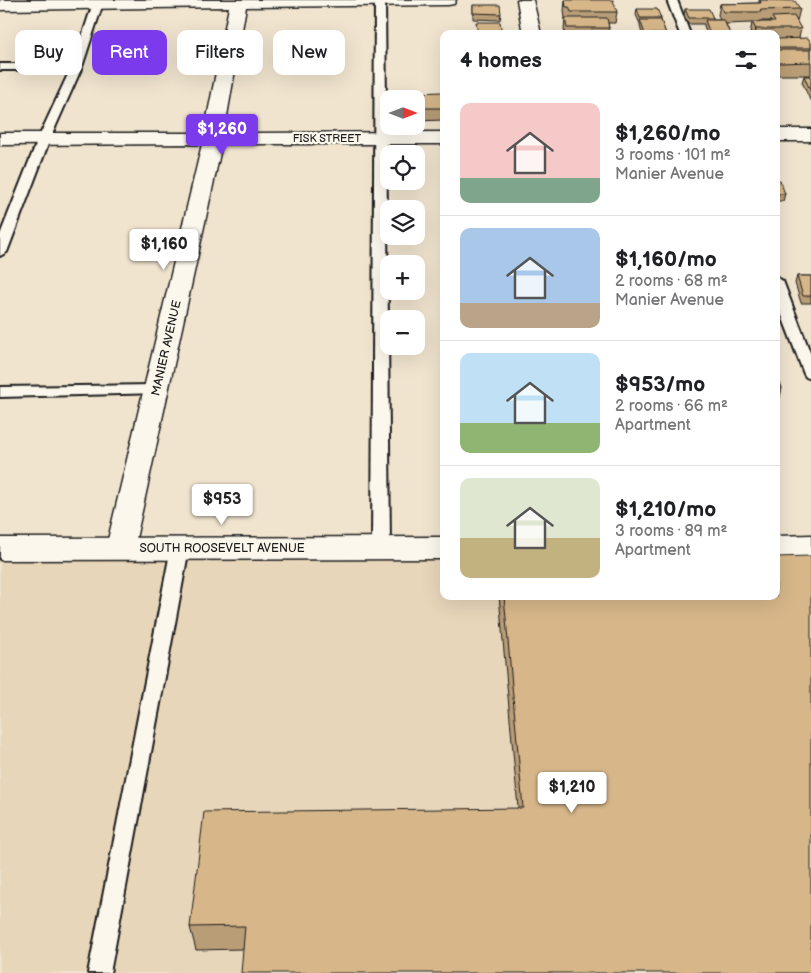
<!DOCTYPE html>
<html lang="en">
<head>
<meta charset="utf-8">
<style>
  :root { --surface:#fff; --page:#f6f6f6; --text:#202124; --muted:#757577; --line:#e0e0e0; --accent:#7c3aed }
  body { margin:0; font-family:"Balsamiq Sans",sans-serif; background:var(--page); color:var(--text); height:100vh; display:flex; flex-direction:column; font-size:19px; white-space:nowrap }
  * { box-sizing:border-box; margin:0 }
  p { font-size:16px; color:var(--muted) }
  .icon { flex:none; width:28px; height:28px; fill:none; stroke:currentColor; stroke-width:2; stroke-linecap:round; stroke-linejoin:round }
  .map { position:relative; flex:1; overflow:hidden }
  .details { position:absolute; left:440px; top:30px; width:340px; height:570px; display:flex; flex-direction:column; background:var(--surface); border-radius:10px; box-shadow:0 5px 20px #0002 }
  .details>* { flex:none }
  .banner { position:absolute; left:15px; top:30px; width:350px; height:45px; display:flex; gap:10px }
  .needle { width:32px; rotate:90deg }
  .controls { position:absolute; left:380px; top:90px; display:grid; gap:10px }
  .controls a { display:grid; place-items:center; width:45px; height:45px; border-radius:10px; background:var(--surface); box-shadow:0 5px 20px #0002; font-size:25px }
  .price { position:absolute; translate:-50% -42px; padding:0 11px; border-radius:5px; background:#fff; color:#222; font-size:16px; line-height:32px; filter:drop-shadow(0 1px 2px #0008) }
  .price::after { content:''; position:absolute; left:50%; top:30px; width:15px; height:11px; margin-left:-8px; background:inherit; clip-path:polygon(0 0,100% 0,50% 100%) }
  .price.current { background:var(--accent); color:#fff }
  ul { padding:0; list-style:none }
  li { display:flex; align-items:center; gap:15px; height:125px; padding:0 20px }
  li+li { border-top:1px solid var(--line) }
  li span { display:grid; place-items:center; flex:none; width:140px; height:100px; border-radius:10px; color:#555 }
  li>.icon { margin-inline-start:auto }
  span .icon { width:60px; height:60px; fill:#fffc; stroke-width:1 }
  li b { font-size:21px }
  h2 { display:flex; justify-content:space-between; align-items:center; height:60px; padding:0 20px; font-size:21px }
  .pill { padding:0 18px; border-radius:10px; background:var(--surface); box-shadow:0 5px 20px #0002; font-size:18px; line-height:45px }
  .pill.current { background:var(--accent); color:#fff }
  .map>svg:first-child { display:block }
  .built { fill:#e8d6ba }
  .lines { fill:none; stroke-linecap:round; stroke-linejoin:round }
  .lane-casing { stroke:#1c1c1c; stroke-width:4 }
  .street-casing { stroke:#1c1c1c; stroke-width:3 }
  .secondary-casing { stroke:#1c1c1c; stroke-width:3 }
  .lane { fill:#fbf7ec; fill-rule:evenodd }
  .street { fill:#fbf7ec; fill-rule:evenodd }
  .secondary { fill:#fbf7ec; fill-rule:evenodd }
  .wall { fill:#b99d77; stroke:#1c1c1c; fill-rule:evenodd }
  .building { fill:#d7b78a; stroke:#1c1c1c }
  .labels { text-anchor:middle; stroke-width:4.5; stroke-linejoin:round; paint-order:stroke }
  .far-street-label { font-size:11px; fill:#1c1c1c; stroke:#fbf7ec }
  .street-label { font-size:12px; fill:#1c1c1c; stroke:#fbf7ec }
</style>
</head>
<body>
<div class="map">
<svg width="811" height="973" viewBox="0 0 811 973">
  <rect width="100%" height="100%" fill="#f0e4cf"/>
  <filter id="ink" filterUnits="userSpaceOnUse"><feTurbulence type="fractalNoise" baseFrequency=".02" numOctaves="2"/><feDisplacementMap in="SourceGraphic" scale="10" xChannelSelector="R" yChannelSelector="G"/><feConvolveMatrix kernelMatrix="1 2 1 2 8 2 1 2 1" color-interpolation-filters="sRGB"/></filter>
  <g filter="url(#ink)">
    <!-- built -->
    <path class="built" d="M444,548V596H776L811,973H0V549Z"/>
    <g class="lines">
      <!-- lane casing -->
      <g class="lane-casing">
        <g id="lane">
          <path d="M94,0H104L82,67L50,139L7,252L0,256V235L38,139L70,70H0V64H73Z"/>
          <path d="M375,0H385L390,548L387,552L381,554L375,552L372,548Z"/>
          <path d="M667,0H677L690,34H680Z"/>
          <path d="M776,277L783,281L811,355V379L806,377L804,374L776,300Z"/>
          <path d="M156,385L161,387L163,390L161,393L0,397V387Z"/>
          <path d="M180,542L186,544L189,548L110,973H88L171,548L174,544Z"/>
        </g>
      </g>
      <!-- street casing -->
      <g class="street-casing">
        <g id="street">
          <path d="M0,0H456L454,4L448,5L246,7L224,133L444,132V144H222L134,548L130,555L120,559L110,555L106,548L202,144L0,145V133H204L229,7L0,10Z"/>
          <path d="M517,0H533L541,34H523Z"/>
          <rect x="776" y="129" width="35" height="12"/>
        </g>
      </g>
      <!-- secondary casing -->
      <g class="secondary-casing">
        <g id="secondary">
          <path d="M811,535V557L776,558V536Z"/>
          <path d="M444,537V559L0,560V538Z"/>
        </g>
      </g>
      <!-- lane -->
      <use href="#lane" class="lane"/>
      <!-- street -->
      <use href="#street" class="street"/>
      <!-- secondary -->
      <use href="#secondary" class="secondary"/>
    </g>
    <!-- wall -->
    <g class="wall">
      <path d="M565,0L617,12L615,23H608L609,28L608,34H565L564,30L565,18L564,11Z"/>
      <path d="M759,0L800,9L797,21H796L801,29L799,38L811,43V75H777L776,34H755L756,29L755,34H750L752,23L726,24L730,34H707L704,26V24H688L684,15L685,9L713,18V20H720L718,15L720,4L759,3ZM759,21H771V22H759Z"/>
      <path d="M473,5L501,14L500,20L473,19Z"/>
      <path d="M637,9L661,18V20L666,34H642L640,26V24L636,15Z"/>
      <path d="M804,76H811V100H810L802,82Z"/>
      <path d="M444,92V120L416,121V99Z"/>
      <path d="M776,180L785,194L783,201H776Z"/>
      <path d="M797,276H811V303H801L795,283Z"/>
      <path d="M776,373L782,388L779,402H776Z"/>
      <path d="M499,596H776L811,973L243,949L196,950L190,927L518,808Z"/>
    </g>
    <!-- building -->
    <g class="building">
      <path d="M565,0H613L617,12H571L569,7H566Z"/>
      <path d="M760,0L795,1L800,9L760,10L761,12H723L720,4L761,3Z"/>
      <path d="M473,5H500L501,14L473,13Z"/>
      <path d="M637,9H657L661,18H640Z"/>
      <path d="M685,9H709L713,18H689Z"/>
      <path d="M794,16L801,29H756L752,22H775L772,17Z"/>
      <path d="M565,18H607L609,28H567Z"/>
      <path d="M640,20H661L666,34H645Z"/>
      <path d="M705,20H724L730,34H710Z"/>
      <path d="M476,22H500L502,34H478Z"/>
      <rect x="574" y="33" width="29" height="1"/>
      <path d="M808,38L811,43V48H780L776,42V39Z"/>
      <path d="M776,50H811V62L779,63L776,56Z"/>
      <path d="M804,76H811V92Z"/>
      <path d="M444,92V108H416V99H412L411,93Z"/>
      <path d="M776,180H780L785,194H776Z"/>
      <path d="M797,276H811V296H803Z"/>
      <path d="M776,373L782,388H776Z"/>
      <path d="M811,556V973H241L245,926L190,927L204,812L523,808L504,596H776V557Z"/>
    </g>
  </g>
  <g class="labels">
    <!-- far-street labels -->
    <g class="far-street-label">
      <text x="327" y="142">FISK STREET</text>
    </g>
    <!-- street labels -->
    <g class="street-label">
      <text transform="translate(166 348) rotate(-77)" y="4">MANIER AVENUE</text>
      <text x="222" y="552">SOUTH ROOSEVELT AVENUE</text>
    </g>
  </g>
</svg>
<div class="controls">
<a><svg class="needle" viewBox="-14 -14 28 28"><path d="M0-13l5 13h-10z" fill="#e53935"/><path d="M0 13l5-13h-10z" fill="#757577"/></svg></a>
<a><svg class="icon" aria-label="locate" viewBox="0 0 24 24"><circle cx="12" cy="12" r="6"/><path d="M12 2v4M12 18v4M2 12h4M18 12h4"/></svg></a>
<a><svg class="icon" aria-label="layers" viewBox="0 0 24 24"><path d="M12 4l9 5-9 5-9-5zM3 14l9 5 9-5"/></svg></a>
<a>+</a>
<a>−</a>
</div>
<b class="price current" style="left:222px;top:156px">$1,260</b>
<b class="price" style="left:164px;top:271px">$1,160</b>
<b class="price" style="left:222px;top:526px">$953</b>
<b class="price" style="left:572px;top:814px">$1,210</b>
<div class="banner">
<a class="pill">Buy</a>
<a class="pill current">Rent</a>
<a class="pill">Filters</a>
<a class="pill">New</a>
</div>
<section class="details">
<h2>4 homes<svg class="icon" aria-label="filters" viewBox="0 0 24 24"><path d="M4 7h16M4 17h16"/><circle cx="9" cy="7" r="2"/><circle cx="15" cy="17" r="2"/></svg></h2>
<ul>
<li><span style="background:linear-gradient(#f6c9c9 75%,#7fa58c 0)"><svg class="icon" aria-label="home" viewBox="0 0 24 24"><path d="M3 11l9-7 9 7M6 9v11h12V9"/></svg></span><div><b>$1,260/mo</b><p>3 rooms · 101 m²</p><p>Manier Avenue</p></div></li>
<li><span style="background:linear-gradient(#a9c7e8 75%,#b9a48a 0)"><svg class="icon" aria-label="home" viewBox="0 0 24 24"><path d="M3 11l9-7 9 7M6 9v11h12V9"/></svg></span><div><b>$1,160/mo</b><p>2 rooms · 68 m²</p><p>Manier Avenue</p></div></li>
<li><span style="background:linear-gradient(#bfe0f5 70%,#8fb573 0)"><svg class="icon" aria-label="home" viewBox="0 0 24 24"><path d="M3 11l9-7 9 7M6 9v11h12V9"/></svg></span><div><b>$953/mo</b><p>2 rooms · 66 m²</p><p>Apartment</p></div></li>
<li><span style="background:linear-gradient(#dfe7d0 60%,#c2b280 0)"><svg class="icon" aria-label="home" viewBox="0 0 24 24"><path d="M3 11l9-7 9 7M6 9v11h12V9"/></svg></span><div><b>$1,210/mo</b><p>3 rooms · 89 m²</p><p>Apartment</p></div></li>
</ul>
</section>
</div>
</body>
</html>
